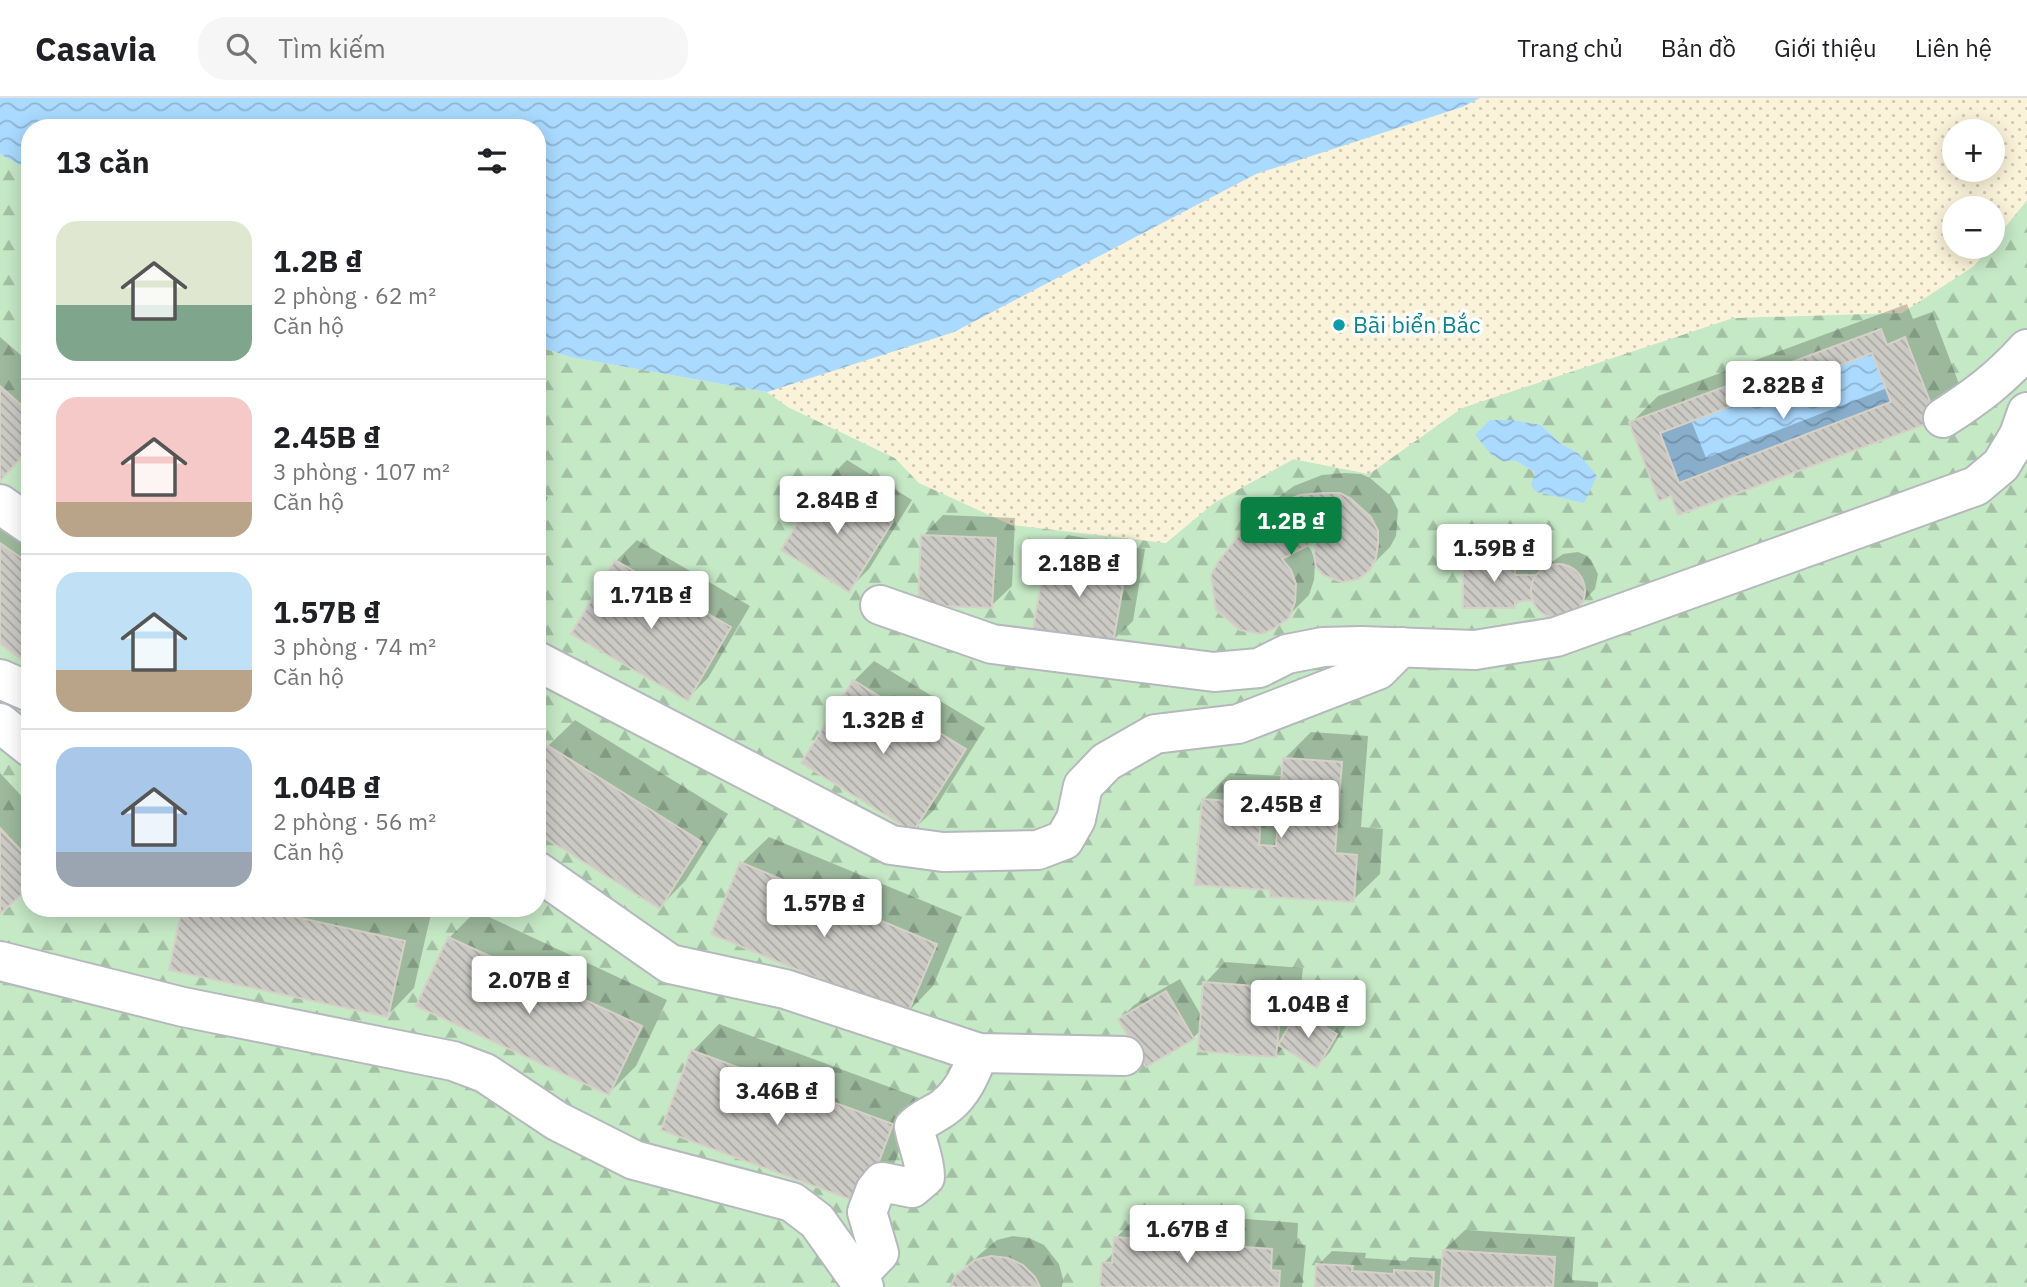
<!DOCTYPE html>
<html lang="vi">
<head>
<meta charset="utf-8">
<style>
  :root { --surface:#fff; --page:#f6f6f6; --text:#202124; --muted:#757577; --line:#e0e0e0; --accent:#0b8043 }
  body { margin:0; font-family:"IBM Plex Sans",sans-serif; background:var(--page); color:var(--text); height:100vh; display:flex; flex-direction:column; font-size:26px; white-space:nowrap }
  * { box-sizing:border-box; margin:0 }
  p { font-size:23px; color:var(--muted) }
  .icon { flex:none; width:38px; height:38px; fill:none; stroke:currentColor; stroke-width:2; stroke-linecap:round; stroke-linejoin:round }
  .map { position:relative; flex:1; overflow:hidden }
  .details { position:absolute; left:21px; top:21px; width:525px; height:798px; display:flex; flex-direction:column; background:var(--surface); border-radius:28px; box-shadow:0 4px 18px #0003 }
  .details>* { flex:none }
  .fabs { position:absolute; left:1942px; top:21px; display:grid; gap:14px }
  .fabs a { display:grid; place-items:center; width:63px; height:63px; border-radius:50%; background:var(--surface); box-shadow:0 4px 18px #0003; font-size:35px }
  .price { position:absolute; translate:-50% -60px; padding:0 16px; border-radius:7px; background:#fff; color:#222; font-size:23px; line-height:46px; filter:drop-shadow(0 2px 4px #0008) }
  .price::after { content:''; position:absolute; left:50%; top:42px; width:21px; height:16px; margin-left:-10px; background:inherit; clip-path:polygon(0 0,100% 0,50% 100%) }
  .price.on { background:var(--accent); color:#fff }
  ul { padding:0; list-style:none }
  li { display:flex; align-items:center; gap:21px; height:175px; padding:0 35px }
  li+li { border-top:2px solid var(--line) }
  li span { display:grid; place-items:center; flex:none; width:196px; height:140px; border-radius:21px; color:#555 }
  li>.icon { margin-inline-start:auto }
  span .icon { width:84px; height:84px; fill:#fffc; stroke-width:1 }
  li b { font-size:30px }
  h2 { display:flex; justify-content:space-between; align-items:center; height:84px; padding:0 35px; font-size:30px }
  header { display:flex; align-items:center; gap:42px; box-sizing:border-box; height:98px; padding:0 35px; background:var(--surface); border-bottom:2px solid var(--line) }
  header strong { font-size:33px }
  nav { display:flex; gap:38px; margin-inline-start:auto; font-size:24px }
  .search { width:490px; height:63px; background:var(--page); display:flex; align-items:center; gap:18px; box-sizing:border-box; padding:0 24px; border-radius:28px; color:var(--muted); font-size:26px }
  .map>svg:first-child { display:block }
  .forest { fill:url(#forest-firs); fill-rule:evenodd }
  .sand { fill:url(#sand-dots); fill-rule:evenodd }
  .water { fill:url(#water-waves) }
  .shadow { fill:#0003; fill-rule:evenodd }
  .building { fill:url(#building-back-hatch); stroke:#d6d1c6; stroke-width:2; fill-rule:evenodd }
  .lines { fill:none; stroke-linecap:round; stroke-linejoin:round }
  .minor-casing { stroke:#b5b8bc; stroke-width:42 }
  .minor { stroke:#fff; stroke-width:38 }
  .culture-dot { fill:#0f9aa8; stroke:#fff; stroke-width:2.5 }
  .labels { text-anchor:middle; stroke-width:7; stroke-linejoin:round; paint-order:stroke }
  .culture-label { font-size:23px; fill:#0d838f; stroke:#fff; text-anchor:start }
</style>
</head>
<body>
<header>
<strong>Casavia</strong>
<div class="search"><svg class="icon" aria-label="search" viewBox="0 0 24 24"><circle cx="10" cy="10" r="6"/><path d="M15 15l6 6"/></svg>Tìm kiếm</div>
<nav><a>Trang chủ</a><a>Bản đồ</a><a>Giới thiệu</a><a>Liên hệ</a></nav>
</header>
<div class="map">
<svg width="2027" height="1189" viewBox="0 0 2027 1189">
  <defs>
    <pattern id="forest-firs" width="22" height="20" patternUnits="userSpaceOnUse" patternTransform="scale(1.75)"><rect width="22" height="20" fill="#c5e8c5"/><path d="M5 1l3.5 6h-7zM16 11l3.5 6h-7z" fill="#a3c0a4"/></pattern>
    <pattern id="sand-dots" width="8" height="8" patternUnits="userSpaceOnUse" patternTransform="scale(1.75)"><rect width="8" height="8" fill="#fbf3d9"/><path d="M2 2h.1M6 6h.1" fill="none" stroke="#cec8b4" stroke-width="1.8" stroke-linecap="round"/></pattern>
    <pattern id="water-waves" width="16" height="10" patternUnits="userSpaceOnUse" patternTransform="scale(1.75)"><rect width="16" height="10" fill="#aadaff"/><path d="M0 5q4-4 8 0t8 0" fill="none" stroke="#8eb4d2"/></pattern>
    <pattern id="building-back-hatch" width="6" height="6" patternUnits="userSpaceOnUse" patternTransform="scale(1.75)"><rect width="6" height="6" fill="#cccac5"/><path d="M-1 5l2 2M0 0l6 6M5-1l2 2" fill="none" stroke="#a9a8a4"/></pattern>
  </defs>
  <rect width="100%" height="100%" fill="#f1efe8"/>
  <!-- forest -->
  <path class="forest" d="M0,56L30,73V810H537V248L570,259L767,294L788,309L895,360L919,385L1165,445L1214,405L1294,361L1369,376L1461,310L1733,220L1902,214L1974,168L1989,149H1993V144L2027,102V1189H0ZM1541,327L1560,345L1578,355L1535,374L1514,362L1504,364Z"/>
  <!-- sand -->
  <path class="sand" d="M1480,0H2027V102L1993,144V110H1955V149H1989L1974,168L1902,215L1733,220L1462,310L1369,376L1293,361L1214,405L1166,445L1011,427L919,385L895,360L788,309L767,294L954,234L1256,76L1462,9ZM1955,33H1993V72H1955Z"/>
  <!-- water -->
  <g class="water">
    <path d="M0,0H1480L1462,9L1256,76L954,234L767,294L570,259L537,248V30H30V73L0,56Z"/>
    <path d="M1872,255L1891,304L1679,385L1660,335Z"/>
    <path d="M1490,322H1511L1541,327L1560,345L1578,355L1597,378L1584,405L1537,394L1531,388L1535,374L1514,362L1504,364L1491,356L1475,337Z"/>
  </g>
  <!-- shadow -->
  <g class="shadow">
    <path d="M1907,206L1913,221L1932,214L1962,294L1936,320L1672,396L1631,325L1658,298ZM1873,252L1887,290L1706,360L1691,322Z"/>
    <path d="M0,239L30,265V350L0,380Z"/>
    <path d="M847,362L912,402L869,471L848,492L827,382Z"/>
    <path d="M1345,375L1361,376L1370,380L1391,398L1398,412L1396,438L1390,449L1368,471L1315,466L1314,482L1309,497L1288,518L1251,426L1272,404L1294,388L1322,377ZM1318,440L1315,463L1311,452L1306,446Z"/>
    <path d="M537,395L548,399L537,427Z"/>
    <path d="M0,406L30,421V565L0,543Z"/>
    <path d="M943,417L1015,420L1012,488L991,508L923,438Z"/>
    <path d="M1068,437L1145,451L1133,523L1112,543L1047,458Z"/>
    <path d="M637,442L750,508L708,580L687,601L616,463Z"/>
    <path d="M1479,447H1527L1529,464H1552L1563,456L1578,454L1585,457L1591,462L1598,476L1595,491L1575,512L1558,518L1542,513L1534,501H1521L1514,508L1465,461Z"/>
    <path d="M874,563L985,630L934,712L913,732L854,583Z"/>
    <path d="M575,622L728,716L686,782L660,809L548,648Z"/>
    <path d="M1311,634L1368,638L1361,729L1383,731L1380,776L1353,802L1272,790L1203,702L1230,675L1283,678L1284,661Z"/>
    <path d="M0,675L30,707V787L0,814Z"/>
    <path d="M769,739L962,819L933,888L907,915L742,765Z"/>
    <path d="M184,810H403L431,816L414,890L388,917Z"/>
    <path d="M476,813L667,902L636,968L609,995L449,840Z"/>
    <path d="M1225,864L1303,870L1298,915L1313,901L1349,922L1330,954L1317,968L1284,949L1276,957L1201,932L1193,940L1120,921L1134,907L1180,881L1202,919L1205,885Z"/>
    <path d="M719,926L919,1000L890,1077L693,953Z"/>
    <path d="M1142,1113L1298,1125L1297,1146L1306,1147L1302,1189H1102L1104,1165L1114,1154L1116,1140Z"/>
    <path d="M1465,1132L1575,1139L1572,1182L1598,1184V1189H1317L1318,1167L1332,1153L1366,1155L1365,1160L1406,1163L1410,1159L1444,1161V1152Z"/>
    <path d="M1013,1138L1029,1140L1044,1147L1059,1166L1063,1181L1062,1189H952L958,1178L979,1157L997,1142Z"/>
  </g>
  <!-- building -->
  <g class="building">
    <path d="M1881,231L1887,247L1905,239L1937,322L1678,417L1671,398L1659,403L1629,324ZM1872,255L1891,304L1679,385L1660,335Z"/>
    <path d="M0,288L30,315V350L0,383Z"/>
    <path d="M825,381L893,423L849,494L781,452Z"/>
    <path d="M1323,395H1340L1350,400L1371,419L1378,433V446L1376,460L1370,472L1358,481L1342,484L1323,477L1316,469L1314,457L1316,443L1282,461L1291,472L1296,486L1295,504L1289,520L1273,531L1262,536L1240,532L1216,512L1211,477L1218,464L1249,424L1272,408L1300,397Z"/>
    <path d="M921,437L996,440L992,510L918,507Z"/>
    <path d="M0,445L30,466V567L0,546Z"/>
    <path d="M1046,457L1126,471L1113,545L1033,531Z"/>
    <path d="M1463,460H1514L1515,477H1537L1531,490L1533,502L1515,504V510H1463Z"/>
    <path d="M615,462L731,529L688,603L571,536Z"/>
    <circle cx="1558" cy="493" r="27"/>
    <path d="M853,582L966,651L913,734L801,665Z"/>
    <path d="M547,647L702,744L660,811L537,735V662Z"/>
    <path d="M1283,660L1342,664L1335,755L1357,757L1354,804L1270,799V792L1195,787L1202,701L1262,705L1259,747L1276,748Z"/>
    <path d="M0,730L30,762V789L0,816Z"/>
    <path d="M740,764L937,846L907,917L711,836Z"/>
    <path d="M182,810H255L405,843L388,919L169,872Z"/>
    <path d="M448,839L642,928L609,997L416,908Z"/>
    <path d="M1203,884L1283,890L1276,959L1198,953Z"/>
    <path d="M1166,893L1194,941L1146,969L1118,921Z"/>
    <path d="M1298,913L1337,936L1317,970L1278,947Z"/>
    <path d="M691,952L893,1026L863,1106L661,1032Z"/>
    <path d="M1114,1139L1272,1151L1271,1172L1280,1173L1279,1189H1100L1102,1164L1112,1165Z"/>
    <path d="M1443,1152L1555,1159L1553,1189H1440Z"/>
    <path d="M991,1158L1008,1160L1023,1167L1035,1179L1040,1189H950L956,1177L975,1162Z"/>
    <path d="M1316,1166L1353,1168L1352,1173L1394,1176V1172L1434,1174L1433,1189H1315Z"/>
  </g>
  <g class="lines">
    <!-- minor casing -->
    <g class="minor-casing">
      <g id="minor">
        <path d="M1943,320C1976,299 2000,281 2027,251"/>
        <path d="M0,406L30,427"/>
        <path d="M880,507L992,546L1214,574L1259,570L1287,556L1323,549L1361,548L1475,552L1556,539L1976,388L2001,367L2019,337L2027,314"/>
        <path d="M537,563L891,747L943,754L1038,752L1064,742L1076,721L1083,688L1106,664L1155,636L1238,626L1378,572L1401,549"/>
        <path d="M0,581L30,594"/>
        <path d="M0,625L30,649"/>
        <path d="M537,773L670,866L785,891L979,955L1124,958"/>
        <path d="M0,863L183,909L453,963L485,975L557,1023L634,1062L792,1104L817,1123L864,1189"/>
        <path d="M857,1178L879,1155L867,1114L875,1093L882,1084L912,1090L925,1079C925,1061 917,1046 914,1029C926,1018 937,1016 947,1007C964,993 971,974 979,955"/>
      </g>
    </g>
    <!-- minor -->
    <use href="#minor" class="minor"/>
  </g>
  <!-- markers -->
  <circle class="culture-dot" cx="1339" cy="227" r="7"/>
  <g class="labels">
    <!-- culture labels -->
    <g class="culture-label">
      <text x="1353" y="235">Bãi biển Bắc</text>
    </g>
  </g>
</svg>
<div class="fabs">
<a>+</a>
<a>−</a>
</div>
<b class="price" style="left:1783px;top:323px">2.82B ₫</b>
<b class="price" style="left:837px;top:438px">2.84B ₫</b>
<b class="price on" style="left:1291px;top:459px">1.2B ₫</b>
<b class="price" style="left:1494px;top:486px">1.59B ₫</b>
<b class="price" style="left:1079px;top:501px">2.18B ₫</b>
<b class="price" style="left:651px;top:533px">1.71B ₫</b>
<b class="price" style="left:883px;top:658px">1.32B ₫</b>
<b class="price" style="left:1281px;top:742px">2.45B ₫</b>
<b class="price" style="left:824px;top:841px">1.57B ₫</b>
<b class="price" style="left:529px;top:918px">2.07B ₫</b>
<b class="price" style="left:1308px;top:942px">1.04B ₫</b>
<b class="price" style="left:777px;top:1029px">3.46B ₫</b>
<b class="price" style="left:1187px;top:1167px">1.67B ₫</b>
<section class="details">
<h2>13 căn<svg class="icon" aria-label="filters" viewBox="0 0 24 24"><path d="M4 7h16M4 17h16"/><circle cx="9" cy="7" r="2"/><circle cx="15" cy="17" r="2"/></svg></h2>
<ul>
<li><span style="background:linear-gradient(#dfe7d0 60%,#7fa58c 0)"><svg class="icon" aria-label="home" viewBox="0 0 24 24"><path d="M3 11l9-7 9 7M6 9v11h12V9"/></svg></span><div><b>1.2B ₫</b><p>2 phòng · 62 m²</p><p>Căn hộ</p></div></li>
<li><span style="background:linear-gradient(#f6c9c9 75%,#b9a48a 0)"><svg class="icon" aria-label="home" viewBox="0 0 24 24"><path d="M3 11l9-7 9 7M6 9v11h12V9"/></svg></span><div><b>2.45B ₫</b><p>3 phòng · 107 m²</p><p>Căn hộ</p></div></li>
<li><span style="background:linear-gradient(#bfe0f5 70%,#b9a48a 0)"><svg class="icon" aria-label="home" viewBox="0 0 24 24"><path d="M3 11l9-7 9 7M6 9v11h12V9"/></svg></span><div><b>1.57B ₫</b><p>3 phòng · 74 m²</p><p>Căn hộ</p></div></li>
<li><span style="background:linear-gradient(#a9c7e8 75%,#9aa5b1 0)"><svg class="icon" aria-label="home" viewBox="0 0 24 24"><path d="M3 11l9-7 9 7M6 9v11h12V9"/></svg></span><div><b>1.04B ₫</b><p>2 phòng · 56 m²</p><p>Căn hộ</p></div></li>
</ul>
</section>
</div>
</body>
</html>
